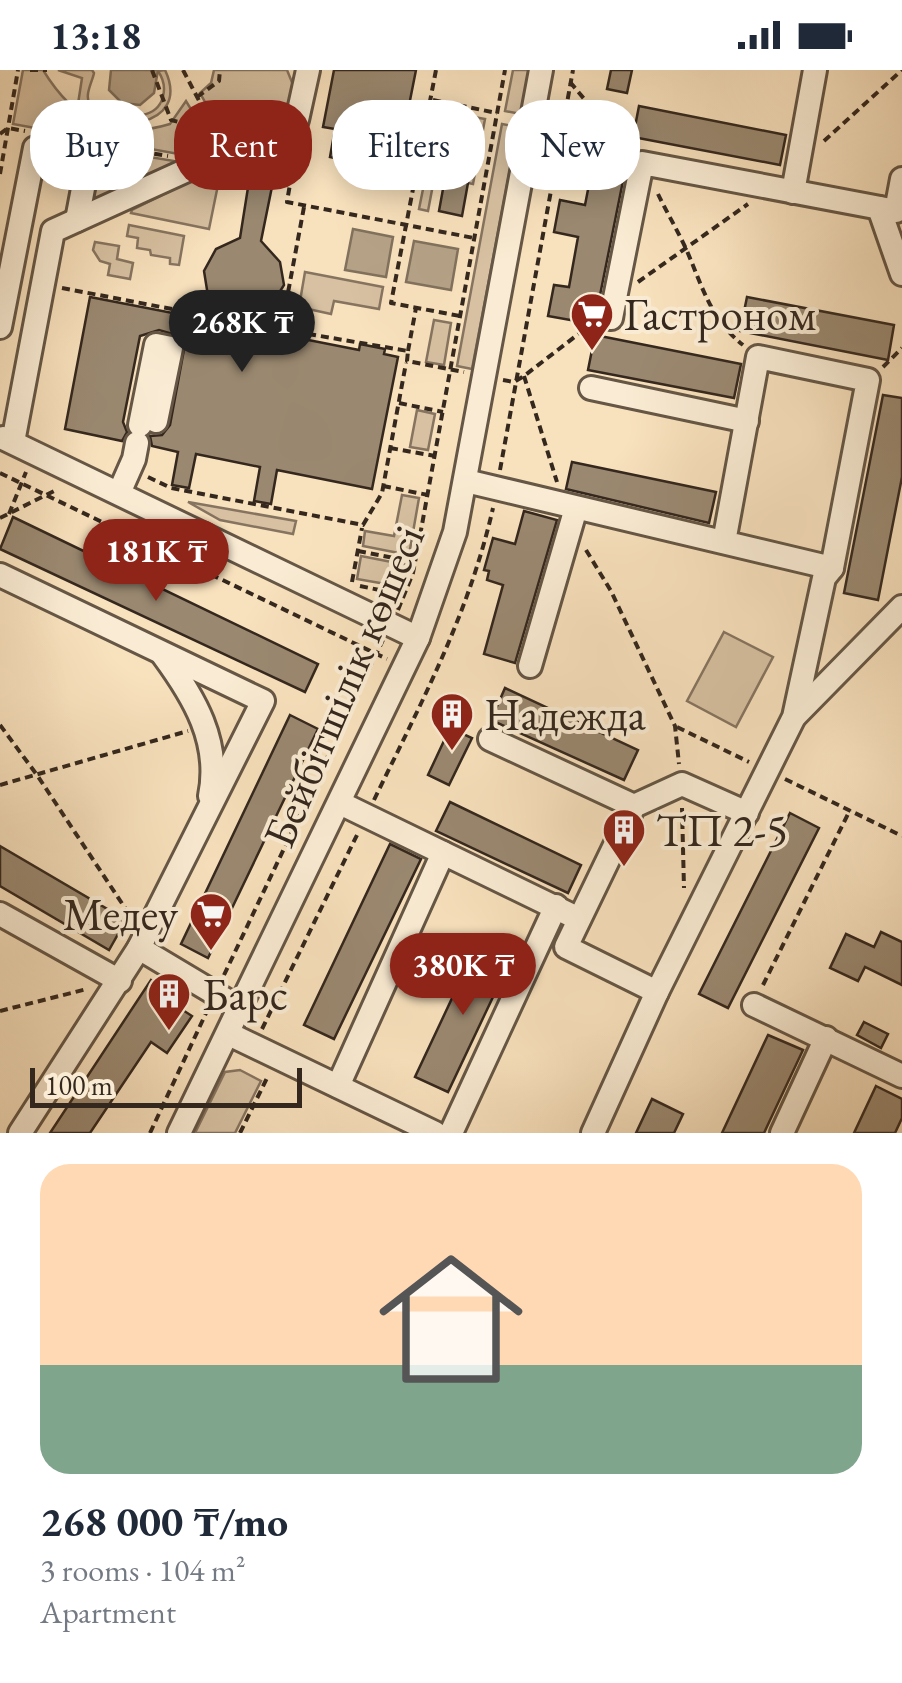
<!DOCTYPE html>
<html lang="en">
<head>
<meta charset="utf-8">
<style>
  :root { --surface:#fff; --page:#f6f6f7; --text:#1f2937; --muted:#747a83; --accent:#8f2418 }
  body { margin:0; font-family:"EB Garamond",serif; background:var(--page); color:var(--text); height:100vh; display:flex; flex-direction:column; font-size:38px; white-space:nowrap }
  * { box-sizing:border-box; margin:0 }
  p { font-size:32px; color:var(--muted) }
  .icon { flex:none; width:55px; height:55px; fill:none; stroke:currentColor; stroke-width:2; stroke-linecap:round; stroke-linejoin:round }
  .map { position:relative; height:1063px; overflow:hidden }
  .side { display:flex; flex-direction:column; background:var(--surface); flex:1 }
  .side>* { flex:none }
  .top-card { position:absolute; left:30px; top:30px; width:842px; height:90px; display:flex; gap:20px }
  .scale { position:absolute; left:30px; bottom:25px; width:272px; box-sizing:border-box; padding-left:10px; border:5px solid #34271d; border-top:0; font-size:28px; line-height:35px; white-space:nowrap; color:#34271d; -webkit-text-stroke:8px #faecd4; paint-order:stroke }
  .price { position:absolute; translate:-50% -85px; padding:0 22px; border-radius:35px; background:var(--accent); color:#fff; font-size:32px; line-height:65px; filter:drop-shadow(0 2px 5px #0008) }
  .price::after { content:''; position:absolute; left:50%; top:60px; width:30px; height:22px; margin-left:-15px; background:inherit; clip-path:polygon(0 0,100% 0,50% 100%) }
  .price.selected { background:#222; color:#fff }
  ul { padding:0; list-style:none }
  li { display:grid; align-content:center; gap:20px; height:530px; padding:0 40px }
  li span { display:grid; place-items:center; height:310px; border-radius:30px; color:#555 }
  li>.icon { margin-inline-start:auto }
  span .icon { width:180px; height:180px; fill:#fffc; stroke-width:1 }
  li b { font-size:42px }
  .tag { padding:0 35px; border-radius:40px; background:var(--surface); box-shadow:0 5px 25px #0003; font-size:35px; line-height:90px }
  .tag.selected { background:var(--accent); color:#fff }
  .status { display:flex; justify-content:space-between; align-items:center; height:70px; padding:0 50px; background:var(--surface); direction:ltr }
  .status svg { height:28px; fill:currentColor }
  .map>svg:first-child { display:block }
  .green { fill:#d7c1a2; stroke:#867460; stroke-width:2.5 }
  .water { fill:#b5a287; stroke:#81715d; stroke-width:2.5 }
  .building { fill:#9a8870; stroke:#34271d; stroke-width:2.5 }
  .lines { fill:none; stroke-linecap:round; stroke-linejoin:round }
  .minor-casing { stroke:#655645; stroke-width:28 }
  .path { stroke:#34271d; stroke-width:4; stroke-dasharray:8 5; stroke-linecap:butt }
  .minor { stroke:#faecd4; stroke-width:22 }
  .labels { text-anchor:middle; stroke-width:8; stroke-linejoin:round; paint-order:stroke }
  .poi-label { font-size:45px; fill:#34271d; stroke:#faecd4; text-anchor:start }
  .street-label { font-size:45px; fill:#34271d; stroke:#faecd4 }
</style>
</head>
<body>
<div class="status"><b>13:18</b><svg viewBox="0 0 49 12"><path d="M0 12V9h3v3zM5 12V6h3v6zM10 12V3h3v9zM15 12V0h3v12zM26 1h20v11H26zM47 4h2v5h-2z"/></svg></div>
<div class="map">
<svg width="902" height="1063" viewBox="0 0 902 1063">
  <rect width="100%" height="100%" fill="#f8e1bd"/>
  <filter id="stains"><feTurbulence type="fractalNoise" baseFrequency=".002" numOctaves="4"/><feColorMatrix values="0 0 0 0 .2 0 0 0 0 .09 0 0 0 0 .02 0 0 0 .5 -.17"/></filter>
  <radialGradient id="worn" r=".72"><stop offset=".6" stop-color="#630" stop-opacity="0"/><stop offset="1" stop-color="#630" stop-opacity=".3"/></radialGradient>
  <!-- green -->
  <g class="green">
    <path d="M23,0H43C74,50 111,72 170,54L186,31L214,77L195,87L13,54Z"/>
    <path d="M58,0H92L94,3C92,13 84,25 90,35C99,50 114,42 126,43C142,43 127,48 142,45C165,41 169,17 158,1L165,0C193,59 104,67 78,34L82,8Z"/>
    <path d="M214,0H287L300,32L227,71L200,23L211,13Z"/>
    <path d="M513,0H529L521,44L505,41Z"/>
    <path d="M439,40L447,41L428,141L419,139Z"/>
    <path d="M458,44L485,49L473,114L445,108Z"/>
    <path d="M502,54L518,57L472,299L457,296Z"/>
    <path d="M102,79L186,93L103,131L94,127Z"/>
    <path d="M207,103L220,105L209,159L131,143L132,140Z"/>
    <path d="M129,155L184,166L179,195L170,194V188L151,185L150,180L137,178L138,168L127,166Z"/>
    <path d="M95,172L119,176L117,189L133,193L130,209L108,205L110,194L100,191L93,180Z"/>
    <path d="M305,202L383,217L379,239L334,231L331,244L299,237Z"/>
    <path d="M434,250L451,253L444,295L426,292Z"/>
    <path d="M417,340L435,344L428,380L410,377Z"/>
    <path d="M402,425L419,428L409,485L363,476L365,461L394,466Z"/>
    <path d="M188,432L296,451L293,464L220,450Z"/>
    <path d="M361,486L407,495L403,517L357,509Z"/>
    <path d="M724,562L773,587L736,657L687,631Z"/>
    <path d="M240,1000L261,1011L235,1063H195L225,1002Z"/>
  </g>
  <!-- water -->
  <g class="water">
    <path d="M111,0H158L154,23L140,35L122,33L109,20Z"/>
    <path d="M353,159L393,167L386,207L345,200Z"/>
    <path d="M414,171L458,179L451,220L406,212Z"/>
  </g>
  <!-- building -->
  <g class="building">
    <path d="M334,0H416L396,101L330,87L335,59L323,57Z"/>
    <path d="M611,0H632L627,23L607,19Z"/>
    <path d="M639,36L786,65L780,95L633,67Z"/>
    <path d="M259,84L278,87L261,171L280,192L284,215L269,239L238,256L359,280L360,274L385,279L384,284L398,287L372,419L277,400L271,434L254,431L260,397L196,384L189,418L172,415L178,382L152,376L150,366L162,365L170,355L185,274L180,266L159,260L140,266L123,352L127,362L122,371L65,359L90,227L229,254L208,226L204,201L216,179L240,168L253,86Z"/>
    <path d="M594,89L626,96L596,245L598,255L548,246L554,215L569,217L578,167L554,162L560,130L585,135Z"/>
    <path d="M445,108L468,113L462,146L439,141Z"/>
    <path d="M747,227L894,255L888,290L740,261Z"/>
    <path d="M595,265L741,294L734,328L588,300Z"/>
    <path d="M883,325L902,328V407L878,530L844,523Z"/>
    <path d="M572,392L716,422L709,453L566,419Z"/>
    <path d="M524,441L557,450L515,593L484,584L503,515L487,510L489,501L484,500L493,468L515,474Z"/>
    <path d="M13,447L318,594L305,622L0,479Z"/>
    <path d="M505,618L638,680L624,710L491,650Z"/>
    <path d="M290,645L318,659L208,888L181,874Z"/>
    <path d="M450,658L472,668L449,715L428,705Z"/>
    <path d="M450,732L581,795L568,823L436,761Z"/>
    <path d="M790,743L819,758L728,938L699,924Z"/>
    <path d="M390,774L421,789L334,969L304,955Z"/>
    <path d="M0,776L126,850L109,880L0,816Z"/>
    <path d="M881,862L902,872V915L865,897L858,911L830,898L846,864L874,877Z"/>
    <path d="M478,873L511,889L448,1022L415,1007Z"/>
    <path d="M151,910L179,929L175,935L192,946L167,983L151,972L90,1063H50Z"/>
    <path d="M864,952L888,964L881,978L857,965Z"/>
    <path d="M768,965L803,980L771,1048L764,1063H722Z"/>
    <path d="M876,1016L902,1029V1048L895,1063H854Z"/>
    <path d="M652,1029L683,1044L674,1063H636Z"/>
  </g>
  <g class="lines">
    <!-- minor casing -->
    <g class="minor-casing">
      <g id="minor">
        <path d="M793,122L815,0"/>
        <path d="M879,138L902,204"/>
        <path d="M611,248L642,93L896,141L902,109"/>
        <path d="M0,257L35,78L89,87L77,150"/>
        <path d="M591,318L747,351"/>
        <path d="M140,355L156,275L171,278L156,351"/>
        <path d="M3,368L418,568"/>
        <path d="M13,372L53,161L297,50L308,0"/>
        <path d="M466,411L832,498L868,310L758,287L724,472"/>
        <path d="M119,423L134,389L137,373"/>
        <path d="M0,505L263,631L139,878L20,1063"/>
        <path d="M163,585C194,627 221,672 210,726"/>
        <path d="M530,596L576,438"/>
        <path d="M796,645L902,537"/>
        <path d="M490,669L634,736"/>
        <path d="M340,733L579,849"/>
        <path d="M0,844L120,911"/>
        <path d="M139,878L241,939"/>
        <path d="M657,922L566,877L634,736L682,714L747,743"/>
        <path d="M754,935L902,1006"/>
        <path d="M229,964L435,1063"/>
        <path d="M338,1016L443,783"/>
        <path d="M179,1063L418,568L455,462L541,0"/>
        <path d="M451,1063L556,836"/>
        <path d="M593,1063L657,922L794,647L824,508L832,498"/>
        <path d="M782,1063L826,968"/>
      </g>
    </g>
    <!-- path -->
    <g class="path">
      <path d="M30,0H47"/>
      <path d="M152,0L171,50L215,61"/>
      <path d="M183,0L218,67"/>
      <path d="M436,0L391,233L460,246"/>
      <path d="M570,12L627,80"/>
      <path d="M197,27L219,11L220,0"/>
      <path d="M433,30L497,43"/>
      <path d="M0,64L8,58L25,61"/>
      <path d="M824,71L902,0"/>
      <path d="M105,72L107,57"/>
      <path d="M103,75L168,86"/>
      <path d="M230,101L290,114L287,132L474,168"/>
      <path d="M0,104L18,0"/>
      <path d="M658,124C667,143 678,161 687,181C702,216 711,250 743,275"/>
      <path d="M638,212L748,134"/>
      <path d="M62,218L224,249"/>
      <path d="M244,253L408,281L407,291L464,302"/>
      <path d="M281,260L304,137"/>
      <path d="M408,281L416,238"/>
      <path d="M883,297L902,278"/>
      <path d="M524,306L557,412"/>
      <path d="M503,310L514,312L524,306L594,252"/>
      <path d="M399,333L443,342"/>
      <path d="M390,378L435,386"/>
      <path d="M500,400L573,0"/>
      <path d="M0,403L387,589"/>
      <path d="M148,407L171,418L363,455L382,423L406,293"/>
      <path d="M383,416L428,425"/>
      <path d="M9,444L26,402"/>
      <path d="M0,448L58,419"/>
      <path d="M586,480L611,521L675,656L679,694"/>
      <path d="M358,481L415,492"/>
      <path d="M352,512L362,458"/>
      <path d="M360,516L404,525"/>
      <path d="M398,540L413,503L419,471L505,0"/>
      <path d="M0,655L37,705L133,850"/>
      <path d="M677,657L749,692"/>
      <path d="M785,709L902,766"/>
      <path d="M0,715L188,661"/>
      <path d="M374,730C421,633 469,544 493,438"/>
      <path d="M682,738L684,818"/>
      <path d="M224,905L383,570"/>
      <path d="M763,915L850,740"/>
      <path d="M0,941L87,919"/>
      <path d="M262,959L357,765"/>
      <path d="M150,1063L207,941"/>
      <path d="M240,1063L268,1006"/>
    </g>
    <!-- minor -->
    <use href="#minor" class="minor"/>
  </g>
  <!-- icons -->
  <defs>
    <g id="supermarket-pin" transform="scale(2.25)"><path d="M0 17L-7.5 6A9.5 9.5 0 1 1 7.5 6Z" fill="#8f2418" stroke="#faecd4"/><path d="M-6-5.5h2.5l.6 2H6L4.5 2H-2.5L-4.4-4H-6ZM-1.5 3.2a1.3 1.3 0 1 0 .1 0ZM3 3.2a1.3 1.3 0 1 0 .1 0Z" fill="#fff"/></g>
    <g id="building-pin" transform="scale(2.25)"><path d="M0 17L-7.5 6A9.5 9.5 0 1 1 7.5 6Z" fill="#8f2418" stroke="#faecd4"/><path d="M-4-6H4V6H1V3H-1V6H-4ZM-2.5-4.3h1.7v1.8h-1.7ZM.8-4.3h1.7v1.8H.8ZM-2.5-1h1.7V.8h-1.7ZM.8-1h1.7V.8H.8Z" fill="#fff"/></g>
  </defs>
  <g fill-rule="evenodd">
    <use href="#supermarket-pin" x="592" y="244"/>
    <use href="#building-pin" x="452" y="644"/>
    <use href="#building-pin" x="624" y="760"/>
    <use href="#supermarket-pin" x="211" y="844"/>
    <use href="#building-pin" x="169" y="924"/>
  </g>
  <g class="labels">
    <!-- poi labels -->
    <g class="poi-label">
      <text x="624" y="260">Гастроном</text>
      <text x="484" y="660">Надежда</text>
      <text x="656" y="776">ТП 2-5</text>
      <text x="178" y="860" text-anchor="end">Медеу</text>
      <text x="202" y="940">Барс</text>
    </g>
    <!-- street labels -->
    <g class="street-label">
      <text transform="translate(343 616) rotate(-67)" y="16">Бейбітшілік көшесі</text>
    </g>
  </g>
  <rect width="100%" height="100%" filter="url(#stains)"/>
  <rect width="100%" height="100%" fill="url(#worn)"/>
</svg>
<div class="scale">100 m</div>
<b class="price selected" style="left:242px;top:305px">268K ₸</b>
<b class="price" style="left:156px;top:534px">181K ₸</b>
<b class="price" style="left:463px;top:948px">380K ₸</b>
<div class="top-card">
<a class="tag">Buy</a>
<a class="tag selected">Rent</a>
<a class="tag">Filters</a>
<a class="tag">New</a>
</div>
</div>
<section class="side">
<ul>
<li><span style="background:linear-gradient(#ffd9b3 65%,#7fa58c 0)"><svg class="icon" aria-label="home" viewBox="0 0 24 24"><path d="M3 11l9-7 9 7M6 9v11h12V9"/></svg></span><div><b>268 000 ₸/mo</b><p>3 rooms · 104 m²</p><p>Apartment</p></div></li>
</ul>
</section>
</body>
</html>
